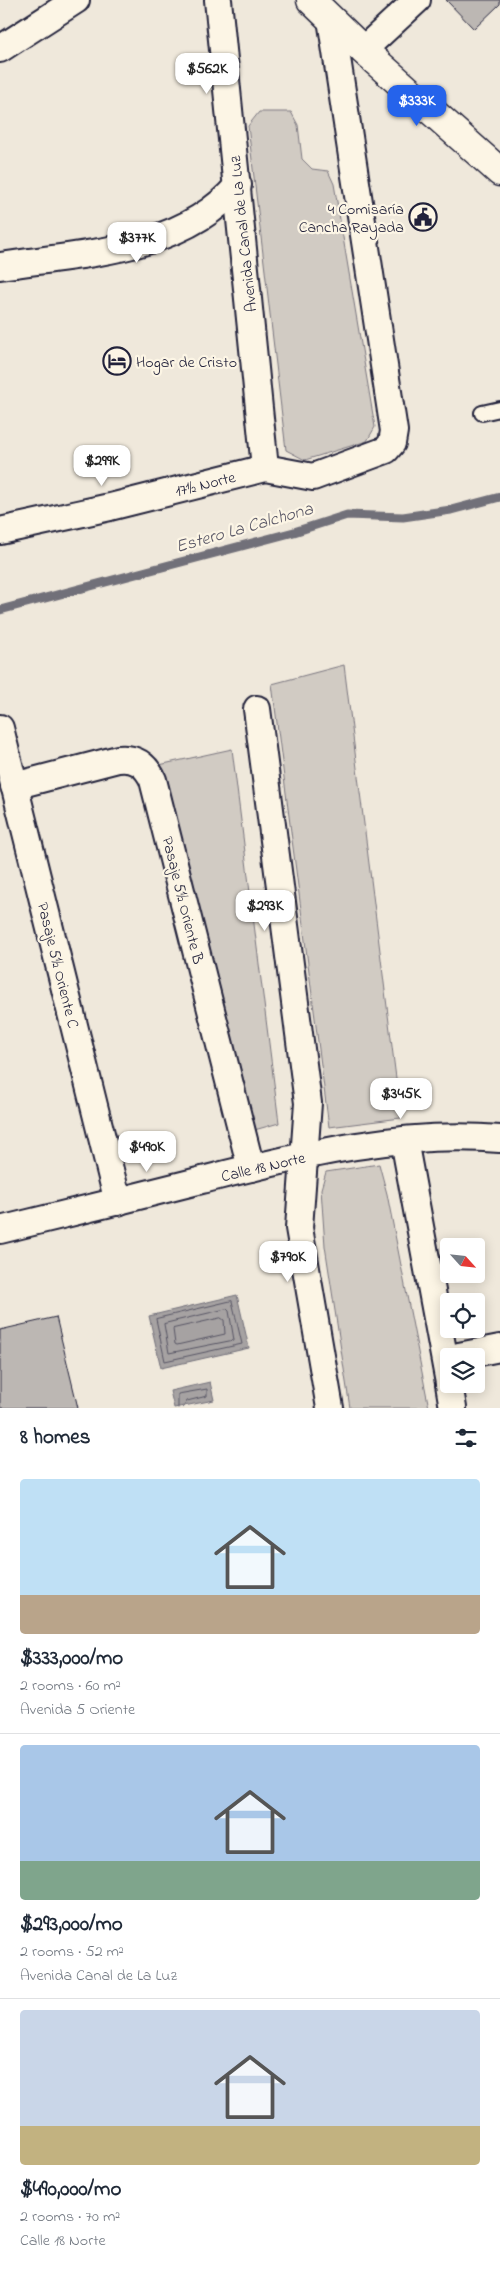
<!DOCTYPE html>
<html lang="en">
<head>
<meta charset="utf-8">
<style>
  :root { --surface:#fff; --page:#f2f2f3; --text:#1f2937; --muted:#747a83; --line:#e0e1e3; --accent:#2563eb }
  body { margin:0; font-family:"Indie Flower",sans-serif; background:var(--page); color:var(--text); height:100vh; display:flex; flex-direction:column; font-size:19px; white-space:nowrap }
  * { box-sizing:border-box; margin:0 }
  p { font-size:16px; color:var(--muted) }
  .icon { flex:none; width:28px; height:28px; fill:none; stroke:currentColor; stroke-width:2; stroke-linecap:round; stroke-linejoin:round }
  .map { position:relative; height:1408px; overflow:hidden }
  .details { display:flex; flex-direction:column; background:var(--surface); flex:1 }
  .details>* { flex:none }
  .needle { width:32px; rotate:117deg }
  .buttons { position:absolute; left:440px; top:1238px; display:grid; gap:10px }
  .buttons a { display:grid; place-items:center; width:45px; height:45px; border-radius:5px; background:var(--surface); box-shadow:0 2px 12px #0003; font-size:25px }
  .price { position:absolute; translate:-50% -42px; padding:0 11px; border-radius:10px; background:#fff; color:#222; font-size:16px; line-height:32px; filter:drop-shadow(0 1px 2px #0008) }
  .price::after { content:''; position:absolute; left:50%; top:30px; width:15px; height:11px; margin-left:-8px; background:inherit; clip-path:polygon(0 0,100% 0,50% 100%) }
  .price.active { background:var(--accent); color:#fff }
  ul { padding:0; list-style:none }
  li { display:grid; align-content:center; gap:10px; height:265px; padding:0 20px }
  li+li { border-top:1px solid var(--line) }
  li span { display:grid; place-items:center; height:155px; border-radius:5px; color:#555 }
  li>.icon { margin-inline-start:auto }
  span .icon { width:90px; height:90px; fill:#fffc; stroke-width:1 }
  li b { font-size:21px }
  h2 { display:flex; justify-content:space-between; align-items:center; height:60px; padding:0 20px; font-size:21px }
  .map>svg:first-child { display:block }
  .green { fill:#d1cbc3; stroke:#7a767f }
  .water { fill:#a6a2a2; stroke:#716f79 }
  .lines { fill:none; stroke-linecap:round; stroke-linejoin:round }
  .shore { stroke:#575564; stroke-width:1 }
  .stream { stroke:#716f79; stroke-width:9 }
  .building { fill:#bcb7b3; stroke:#22223b }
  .service-casing { stroke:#22223b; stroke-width:18 }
  .minor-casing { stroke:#22223b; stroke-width:30 }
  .tertiary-casing { stroke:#22223b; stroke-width:31 }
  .service { stroke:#fcf5e5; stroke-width:14 }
  .minor { stroke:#fcf5e5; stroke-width:26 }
  .tertiary { stroke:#fcf5e5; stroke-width:28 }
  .labels { text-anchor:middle; stroke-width:4.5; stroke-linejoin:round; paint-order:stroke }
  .poi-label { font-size:16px; fill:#22223b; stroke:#fcf5e5; text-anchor:end }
  .street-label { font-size:16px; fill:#22223b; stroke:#fcf5e5 }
  .water-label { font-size:18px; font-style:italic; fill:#575564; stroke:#fcf5e5 }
</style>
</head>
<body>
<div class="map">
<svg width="500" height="1408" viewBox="0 0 500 1408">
  <rect width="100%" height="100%" fill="#efe8db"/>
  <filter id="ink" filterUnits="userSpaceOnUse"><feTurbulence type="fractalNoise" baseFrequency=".02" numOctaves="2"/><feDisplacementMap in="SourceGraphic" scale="10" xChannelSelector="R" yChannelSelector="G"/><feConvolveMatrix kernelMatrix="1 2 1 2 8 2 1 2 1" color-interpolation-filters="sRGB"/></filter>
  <g filter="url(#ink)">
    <!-- green -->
    <g class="green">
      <path d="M259,112H291L298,125L302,159L312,169L328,171L334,184L375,427L367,441L305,460L286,450L248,126Z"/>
      <path d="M344,665L401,1118L329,1127L272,684Z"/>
      <path d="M232,749L279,1123L251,1131L159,765Z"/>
      <path d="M379,1164L387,1194L429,1408H350L325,1246L321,1189L326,1172Z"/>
    </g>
    <!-- water -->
    <g class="water">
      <path d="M237,1295L249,1348L161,1368L149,1316Z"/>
      <path d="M210,1382L214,1400L174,1408L170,1391Z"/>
    </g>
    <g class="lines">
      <!-- shore -->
      <g class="shore">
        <path d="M232,1301L242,1344L165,1361L156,1319Z"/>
        <path d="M227,1309L229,1311L234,1340L169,1353L164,1324Z"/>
        <path d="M221,1318L224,1320L225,1334L177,1345L175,1344L173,1329Z"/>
        <path d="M178,1408V1394L207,1389V1396L187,1401L183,1408"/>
      </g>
      <!-- stream -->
      <path class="stream" d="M0,610L294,532L347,515L403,517L451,510L500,497"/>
    </g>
    <!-- building -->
    <g class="building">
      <path d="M446,0H500V4L474,29Z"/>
      <path d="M56,1317L78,1408H0V1330Z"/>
    </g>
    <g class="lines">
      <!-- service casing -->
      <g class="service-casing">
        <path id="service" d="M482,413L500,409"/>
      </g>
      <!-- minor casing -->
      <g class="minor-casing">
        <g id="minor">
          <path d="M218,0L265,468"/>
          <path d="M0,49L76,0"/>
          <path d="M363,50L417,0"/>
          <path d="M0,266C79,254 182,252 238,185"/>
          <path d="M0,531L110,507L265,468L313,477L386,450L392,443L394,431L331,19"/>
          <path d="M257,709L308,1103L299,1228L330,1408"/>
          <path d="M0,728L118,1202"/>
          <path d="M14,786L118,759C136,757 146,765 153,780L251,1168"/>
          <path d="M404,1140L449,1383"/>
          <path d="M0,1230C67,1214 135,1197 202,1180C299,1156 399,1130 500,1139"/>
          <path d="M459,1356L500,1348"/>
          <path d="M449,1384L453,1408"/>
        </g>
      </g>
      <!-- tertiary casing -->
      <g class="tertiary-casing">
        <path id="tertiary" d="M311,0L363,50L500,172"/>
      </g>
      <!-- service -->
      <use href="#service" class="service"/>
      <!-- minor -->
      <use href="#minor" class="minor"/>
      <!-- tertiary -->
      <use href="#tertiary" class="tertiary"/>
    </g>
  </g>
  <!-- icons -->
  <defs>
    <g id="civic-ring" transform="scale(1.4375)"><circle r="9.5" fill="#fcf5e5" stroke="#22223b" stroke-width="1.5"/><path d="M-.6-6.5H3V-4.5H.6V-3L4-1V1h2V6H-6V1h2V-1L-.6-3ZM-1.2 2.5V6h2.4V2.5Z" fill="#22223b"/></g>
    <g id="hotel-ring" transform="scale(1.4375)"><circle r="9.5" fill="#fcf5e5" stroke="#22223b" stroke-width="1.5"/><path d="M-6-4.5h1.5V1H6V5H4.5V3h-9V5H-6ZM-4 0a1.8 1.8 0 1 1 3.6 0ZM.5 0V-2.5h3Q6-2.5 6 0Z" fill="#22223b"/></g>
  </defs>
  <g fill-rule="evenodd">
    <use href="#civic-ring" x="423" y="217"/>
    <use href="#hotel-ring" x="117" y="361"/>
  </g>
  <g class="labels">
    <!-- poi labels -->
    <g class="poi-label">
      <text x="404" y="214">4 Comisaría<tspan x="404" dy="18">Cancha Rayada</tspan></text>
      <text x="136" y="367" text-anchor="start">Hogar de Cristo</text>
    </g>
    <!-- street labels -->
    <g class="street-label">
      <text transform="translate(242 234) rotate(-96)" y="6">Avenida Canal de La Luz</text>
      <text transform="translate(205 483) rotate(-14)" y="6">17½ Norte</text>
      <text transform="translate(184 900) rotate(76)" y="6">Pasaje 5½ Oriente B</text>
      <text transform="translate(59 965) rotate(76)" y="6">Pasaje 5½ Oriente C</text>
      <text transform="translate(263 1166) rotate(-13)" y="6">Calle 18 Norte</text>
    </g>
    <!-- water labels -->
    <g class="water-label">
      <text transform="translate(244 527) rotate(-16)" y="6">Estero La Calchona</text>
    </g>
  </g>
</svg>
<div class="buttons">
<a><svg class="needle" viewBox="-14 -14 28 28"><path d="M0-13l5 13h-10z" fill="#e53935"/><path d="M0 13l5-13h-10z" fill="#747a83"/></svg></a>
<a><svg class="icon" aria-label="locate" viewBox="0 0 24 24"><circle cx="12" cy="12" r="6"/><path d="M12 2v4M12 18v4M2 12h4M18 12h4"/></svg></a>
<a><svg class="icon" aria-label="layers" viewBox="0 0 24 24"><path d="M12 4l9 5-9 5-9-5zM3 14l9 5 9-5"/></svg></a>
</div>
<b class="price" style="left:207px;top:95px">$562K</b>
<b class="price active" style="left:417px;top:127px">$333K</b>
<b class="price" style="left:137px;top:264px">$377K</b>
<b class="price" style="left:102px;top:487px">$299K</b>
<b class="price" style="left:265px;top:932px">$293K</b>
<b class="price" style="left:401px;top:1120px">$345K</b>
<b class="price" style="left:147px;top:1173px">$490K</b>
<b class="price" style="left:288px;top:1283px">$790K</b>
</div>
<section class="details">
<h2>8 homes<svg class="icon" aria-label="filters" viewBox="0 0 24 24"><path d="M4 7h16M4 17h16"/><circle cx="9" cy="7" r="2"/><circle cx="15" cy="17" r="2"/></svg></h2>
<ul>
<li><span style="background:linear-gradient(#bfe0f5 75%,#b9a48a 0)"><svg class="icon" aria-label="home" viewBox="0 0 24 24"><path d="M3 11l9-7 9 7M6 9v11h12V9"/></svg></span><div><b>$333,000/mo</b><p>2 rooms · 60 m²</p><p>Avenida 5 Oriente</p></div></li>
<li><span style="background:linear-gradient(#a9c7e8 75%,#7fa58c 0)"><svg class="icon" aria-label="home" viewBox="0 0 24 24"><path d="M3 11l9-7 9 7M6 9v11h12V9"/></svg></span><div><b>$293,000/mo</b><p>2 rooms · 52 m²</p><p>Avenida Canal de La Luz</p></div></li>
<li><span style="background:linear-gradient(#c9d6e8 75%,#c2b280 0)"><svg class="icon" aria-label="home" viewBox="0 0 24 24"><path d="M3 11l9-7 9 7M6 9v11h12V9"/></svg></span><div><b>$490,000/mo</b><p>2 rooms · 70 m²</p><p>Calle 18 Norte</p></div></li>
</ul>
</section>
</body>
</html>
